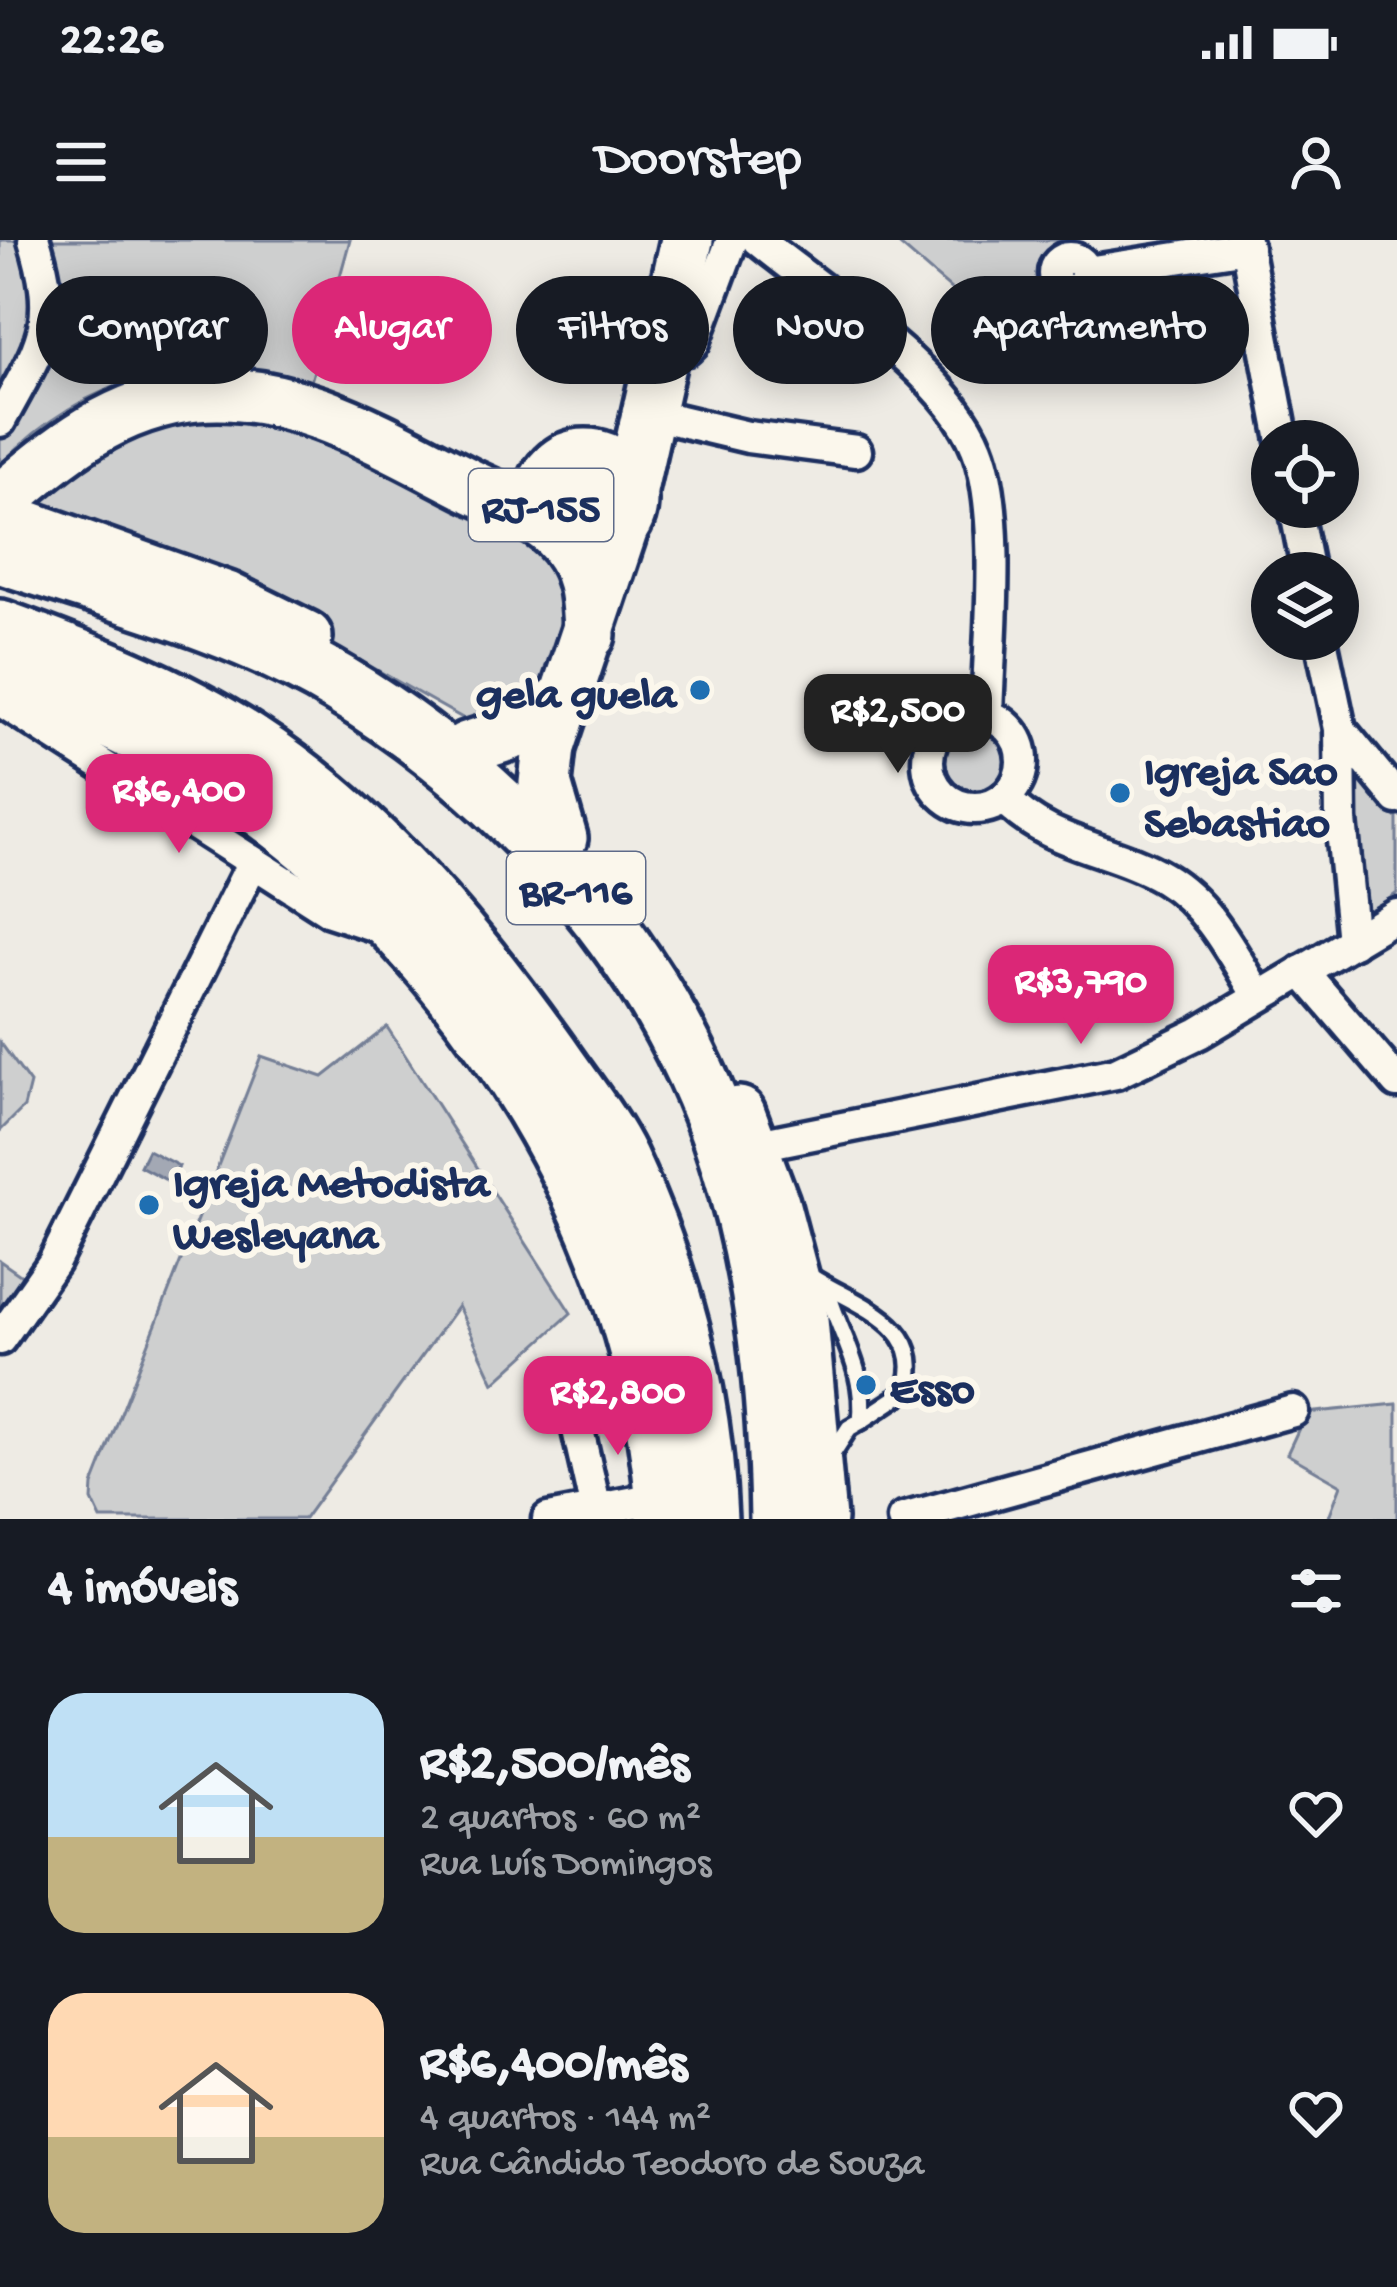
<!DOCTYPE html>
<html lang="pt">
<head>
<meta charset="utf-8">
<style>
  :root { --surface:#171b24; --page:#242831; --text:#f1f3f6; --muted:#9ea1a6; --accent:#db2777 }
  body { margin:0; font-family:"Gochi Hand",sans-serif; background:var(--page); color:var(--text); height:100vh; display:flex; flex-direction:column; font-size:45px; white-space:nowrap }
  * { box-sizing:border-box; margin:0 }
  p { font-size:39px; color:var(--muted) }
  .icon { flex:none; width:66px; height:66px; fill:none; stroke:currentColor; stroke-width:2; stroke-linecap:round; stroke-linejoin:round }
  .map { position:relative; height:1279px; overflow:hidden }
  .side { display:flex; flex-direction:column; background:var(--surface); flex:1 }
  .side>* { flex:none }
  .banner { position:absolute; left:36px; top:36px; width:1326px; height:108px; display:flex; gap:24px }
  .fabs { position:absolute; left:1251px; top:180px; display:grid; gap:24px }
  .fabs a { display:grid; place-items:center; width:108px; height:108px; border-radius:50%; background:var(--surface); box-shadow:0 6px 30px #0003; font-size:60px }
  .price { position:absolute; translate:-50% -102px; padding:0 27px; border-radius:24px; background:var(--accent); color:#fff; font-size:39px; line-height:78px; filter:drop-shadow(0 3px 6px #0008) }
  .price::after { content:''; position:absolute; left:50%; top:72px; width:36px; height:27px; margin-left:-18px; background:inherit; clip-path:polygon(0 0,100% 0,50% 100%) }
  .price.selected { background:#222; color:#fff }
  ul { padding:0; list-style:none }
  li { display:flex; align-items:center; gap:36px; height:300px; padding:0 48px }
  li span { display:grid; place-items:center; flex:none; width:336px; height:240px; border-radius:36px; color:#555 }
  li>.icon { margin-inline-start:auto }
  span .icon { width:144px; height:144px; fill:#fffc; stroke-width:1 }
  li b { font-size:51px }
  h2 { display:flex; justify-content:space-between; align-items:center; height:144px; padding:0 48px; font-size:51px }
  .tag { padding:0 42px; border-radius:54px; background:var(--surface); box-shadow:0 6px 30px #0003; font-size:42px; line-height:108px }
  .tag.selected { background:var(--accent); color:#fff }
  .status { display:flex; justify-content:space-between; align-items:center; height:84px; padding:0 60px; background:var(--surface); direction:ltr }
  .status svg { height:33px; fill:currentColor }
  header { display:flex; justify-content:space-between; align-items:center; height:156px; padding:0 48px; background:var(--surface); font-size:54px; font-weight:600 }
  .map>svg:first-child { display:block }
  .green { fill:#cecfcf; stroke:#747f96; stroke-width:3 }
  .water { fill:#a3a8b4; stroke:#6d7892; stroke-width:3 }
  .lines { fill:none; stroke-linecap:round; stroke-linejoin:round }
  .service-casing { stroke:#1b2f5e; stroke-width:24 }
  .minor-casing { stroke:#1b2f5e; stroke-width:39 }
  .primary-casing { stroke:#1b2f5e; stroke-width:60 }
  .motorway-casing { stroke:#1b2f5e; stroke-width:66 }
  .service { stroke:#fbf7ec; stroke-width:15 }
  .minor { stroke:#fbf7ec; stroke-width:30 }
  .primary { stroke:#fbf7ec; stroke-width:51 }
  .motorway { stroke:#fbf7ec; stroke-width:57 }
  .poi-dot { fill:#1f6fb2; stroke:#fbf7ec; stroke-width:4.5 }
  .labels { text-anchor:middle; stroke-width:12; stroke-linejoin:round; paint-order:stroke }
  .shield { fill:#fbf7ec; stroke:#5e6b89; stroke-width:3 }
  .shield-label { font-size:42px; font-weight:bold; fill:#1b2f5e }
  .poi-label { font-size:45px; font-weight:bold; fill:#1b2f5e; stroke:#fbf7ec; text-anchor:start }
</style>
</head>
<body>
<div class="status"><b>22:26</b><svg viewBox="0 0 49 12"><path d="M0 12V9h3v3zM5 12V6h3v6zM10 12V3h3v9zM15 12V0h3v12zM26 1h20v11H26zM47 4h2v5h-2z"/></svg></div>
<header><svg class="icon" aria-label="menu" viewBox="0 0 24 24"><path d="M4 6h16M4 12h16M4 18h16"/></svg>Doorstep<svg class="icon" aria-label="person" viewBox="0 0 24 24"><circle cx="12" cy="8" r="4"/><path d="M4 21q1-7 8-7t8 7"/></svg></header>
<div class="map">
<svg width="1397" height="1279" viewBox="0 0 1397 1279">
  <rect width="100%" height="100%" fill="#eeebe4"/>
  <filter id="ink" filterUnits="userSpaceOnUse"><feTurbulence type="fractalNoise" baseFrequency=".00833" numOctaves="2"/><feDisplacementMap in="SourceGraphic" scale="24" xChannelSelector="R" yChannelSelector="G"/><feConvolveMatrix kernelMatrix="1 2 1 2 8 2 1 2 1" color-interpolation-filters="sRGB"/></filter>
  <g filter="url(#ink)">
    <!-- green -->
    <g class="green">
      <path d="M0,0H350L310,145C194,108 86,135 0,225Z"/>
      <path d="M894,0H1061L1063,16L1051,35L1060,49L1071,52L1076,103L1042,135L1031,133L987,80Z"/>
      <path d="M187,179H253L330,203L541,307L572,366L544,455L475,485L267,368L42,263C90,216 123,199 187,179Z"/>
      <circle cx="974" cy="520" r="42"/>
      <path d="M1351,524L1397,578V653L1361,680Z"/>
      <path d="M387,787L571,1073L494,1143L458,1066L304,1279H101L92,1260L93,1245L261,816L323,837Z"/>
      <path d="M0,802L30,843L24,867L0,891Z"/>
      <path d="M0,1021L26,1039L0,1086Z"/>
      <path d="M1397,1164V1279H1328L1341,1245L1287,1214L1306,1173Z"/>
    </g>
    <!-- water -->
    <path class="water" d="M148,910L179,926L170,942L140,926Z"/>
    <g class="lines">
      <!-- service casing -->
      <g class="service-casing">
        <g id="service">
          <path d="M807,1034C848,1063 932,1082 905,1152L861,1181"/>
          <path d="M826,1046C838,1093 867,1130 861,1181L849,1188L829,1219"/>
        </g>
      </g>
      <!-- minor casing -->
      <g class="minor-casing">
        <g id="minor">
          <path d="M758,0C822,53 947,131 977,208C1003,273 989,403 987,475"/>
          <path d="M1245,0L1283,201"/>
          <circle cx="1070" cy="34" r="16"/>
          <path d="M1087,32L1247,7"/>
          <path d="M660,112L687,109L694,102L732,0"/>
          <path d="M647,173L748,197L856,211"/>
          <path d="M0,181C40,106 61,87 34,0"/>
          <path d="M1295,267L1308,333"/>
          <path d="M1321,399L1340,489L1397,558"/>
          <path d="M0,460L330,671L385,689"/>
          <circle cx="975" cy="521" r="47"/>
          <path d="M1340,489L1341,580L1353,702"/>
          <path d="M1004,558C1047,605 1111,607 1164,638C1208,664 1232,713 1258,756"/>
          <path d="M1302,731L1397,842"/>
          <path d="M753,906L1116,833L1199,793L1397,675"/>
          <path d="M0,1099L54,1022L252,624"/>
          <path d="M576,1181L596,1270"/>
          <path d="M548,1279L661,1257"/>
          <path d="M903,1279L1293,1171"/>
        </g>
      </g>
      <!-- primary casing -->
      <g class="primary-casing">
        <g id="primary">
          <circle cx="586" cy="260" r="45"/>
          <path d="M631,250L687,0"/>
          <path d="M0,261C60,210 115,163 196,155C293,145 386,203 469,245C498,259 533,272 556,294C586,323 588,356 589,395"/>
          <path d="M0,277L227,358L306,397"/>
          <path d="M0,436C82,469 163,504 237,554C473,715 646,992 663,1279"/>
          <path d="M467,508L532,487L564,458"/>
          <path d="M561,598L545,543L549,507L622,288"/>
          <path d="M739,873L773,963L801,1069L820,1279"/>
        </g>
      </g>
      <!-- motorway casing -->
      <g class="motorway-casing">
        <g id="motorway">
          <path d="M0,314C114,352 236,382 339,444C514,549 668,723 729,920C766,1037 777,1157 779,1279"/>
          <path d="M0,389C85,420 171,453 247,502C370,582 465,696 549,814C572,848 601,883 619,920C672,1033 703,1154 708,1279"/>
        </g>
      </g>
      <!-- service -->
      <use href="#service" class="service"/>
      <!-- minor -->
      <use href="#minor" class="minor"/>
      <!-- primary -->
      <use href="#primary" class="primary"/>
      <!-- motorway -->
      <use href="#motorway" class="motorway"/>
    </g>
  </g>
  <!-- markers -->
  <g class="poi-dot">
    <circle cx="700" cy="450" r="12"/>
    <circle cx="1120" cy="553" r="12"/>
    <circle cx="149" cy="965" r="12"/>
    <circle cx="866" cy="1145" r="12"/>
  </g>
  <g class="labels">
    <!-- shield labels -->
    <g class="shield">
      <rect x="469" y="229" width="144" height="72" rx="9"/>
      <rect x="507" y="612" width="138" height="72" rx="9"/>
    </g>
    <g class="shield-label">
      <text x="541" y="280">RJ-155</text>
      <text x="576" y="663">BR-116</text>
    </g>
    <!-- poi labels -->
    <g class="poi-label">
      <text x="676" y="466" text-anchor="end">gela guela</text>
      <text x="1144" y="543">Igreja Sao<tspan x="1144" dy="52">Sebastiao</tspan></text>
      <text x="173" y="955">Igreja Metodista<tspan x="173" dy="52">Wesleyana</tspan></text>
      <text x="890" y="1161">Esso</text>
    </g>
  </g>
</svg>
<div class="fabs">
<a><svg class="icon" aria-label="locate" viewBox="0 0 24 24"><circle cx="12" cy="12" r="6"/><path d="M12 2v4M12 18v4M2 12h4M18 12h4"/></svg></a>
<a><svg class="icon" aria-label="layers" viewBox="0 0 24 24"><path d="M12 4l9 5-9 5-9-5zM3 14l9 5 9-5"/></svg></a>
</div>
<b class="price selected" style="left:898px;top:536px">R$2,500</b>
<b class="price" style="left:179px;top:616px">R$6,400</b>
<b class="price" style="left:1081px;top:807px">R$3,790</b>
<b class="price" style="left:618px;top:1218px">R$2,800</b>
<div class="banner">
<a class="tag">Comprar</a>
<a class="tag selected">Alugar</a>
<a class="tag">Filtros</a>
<a class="tag">Novo</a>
<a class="tag">Apartamento</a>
</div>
</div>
<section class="side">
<h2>4 imóveis<svg class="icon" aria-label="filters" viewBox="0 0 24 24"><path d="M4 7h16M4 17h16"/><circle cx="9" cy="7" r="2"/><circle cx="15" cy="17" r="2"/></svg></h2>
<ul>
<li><span style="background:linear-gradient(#bfe0f5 60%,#c2b280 0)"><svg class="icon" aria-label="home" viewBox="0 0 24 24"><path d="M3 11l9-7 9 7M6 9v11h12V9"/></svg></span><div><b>R$2,500/mês</b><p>2 quartos · 60 m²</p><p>Rua Luís Domingos</p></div><svg class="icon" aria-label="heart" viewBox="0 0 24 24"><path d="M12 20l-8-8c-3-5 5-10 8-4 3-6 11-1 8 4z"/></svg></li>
<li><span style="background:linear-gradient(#ffd9b3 60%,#c2b280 0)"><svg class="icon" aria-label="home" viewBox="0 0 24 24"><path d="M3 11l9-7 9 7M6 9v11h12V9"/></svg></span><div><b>R$6,400/mês</b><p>4 quartos · 144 m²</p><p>Rua Cândido Teodoro de Souza</p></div><svg class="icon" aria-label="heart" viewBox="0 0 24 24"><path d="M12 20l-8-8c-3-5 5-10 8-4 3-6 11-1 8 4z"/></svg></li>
</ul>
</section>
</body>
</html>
